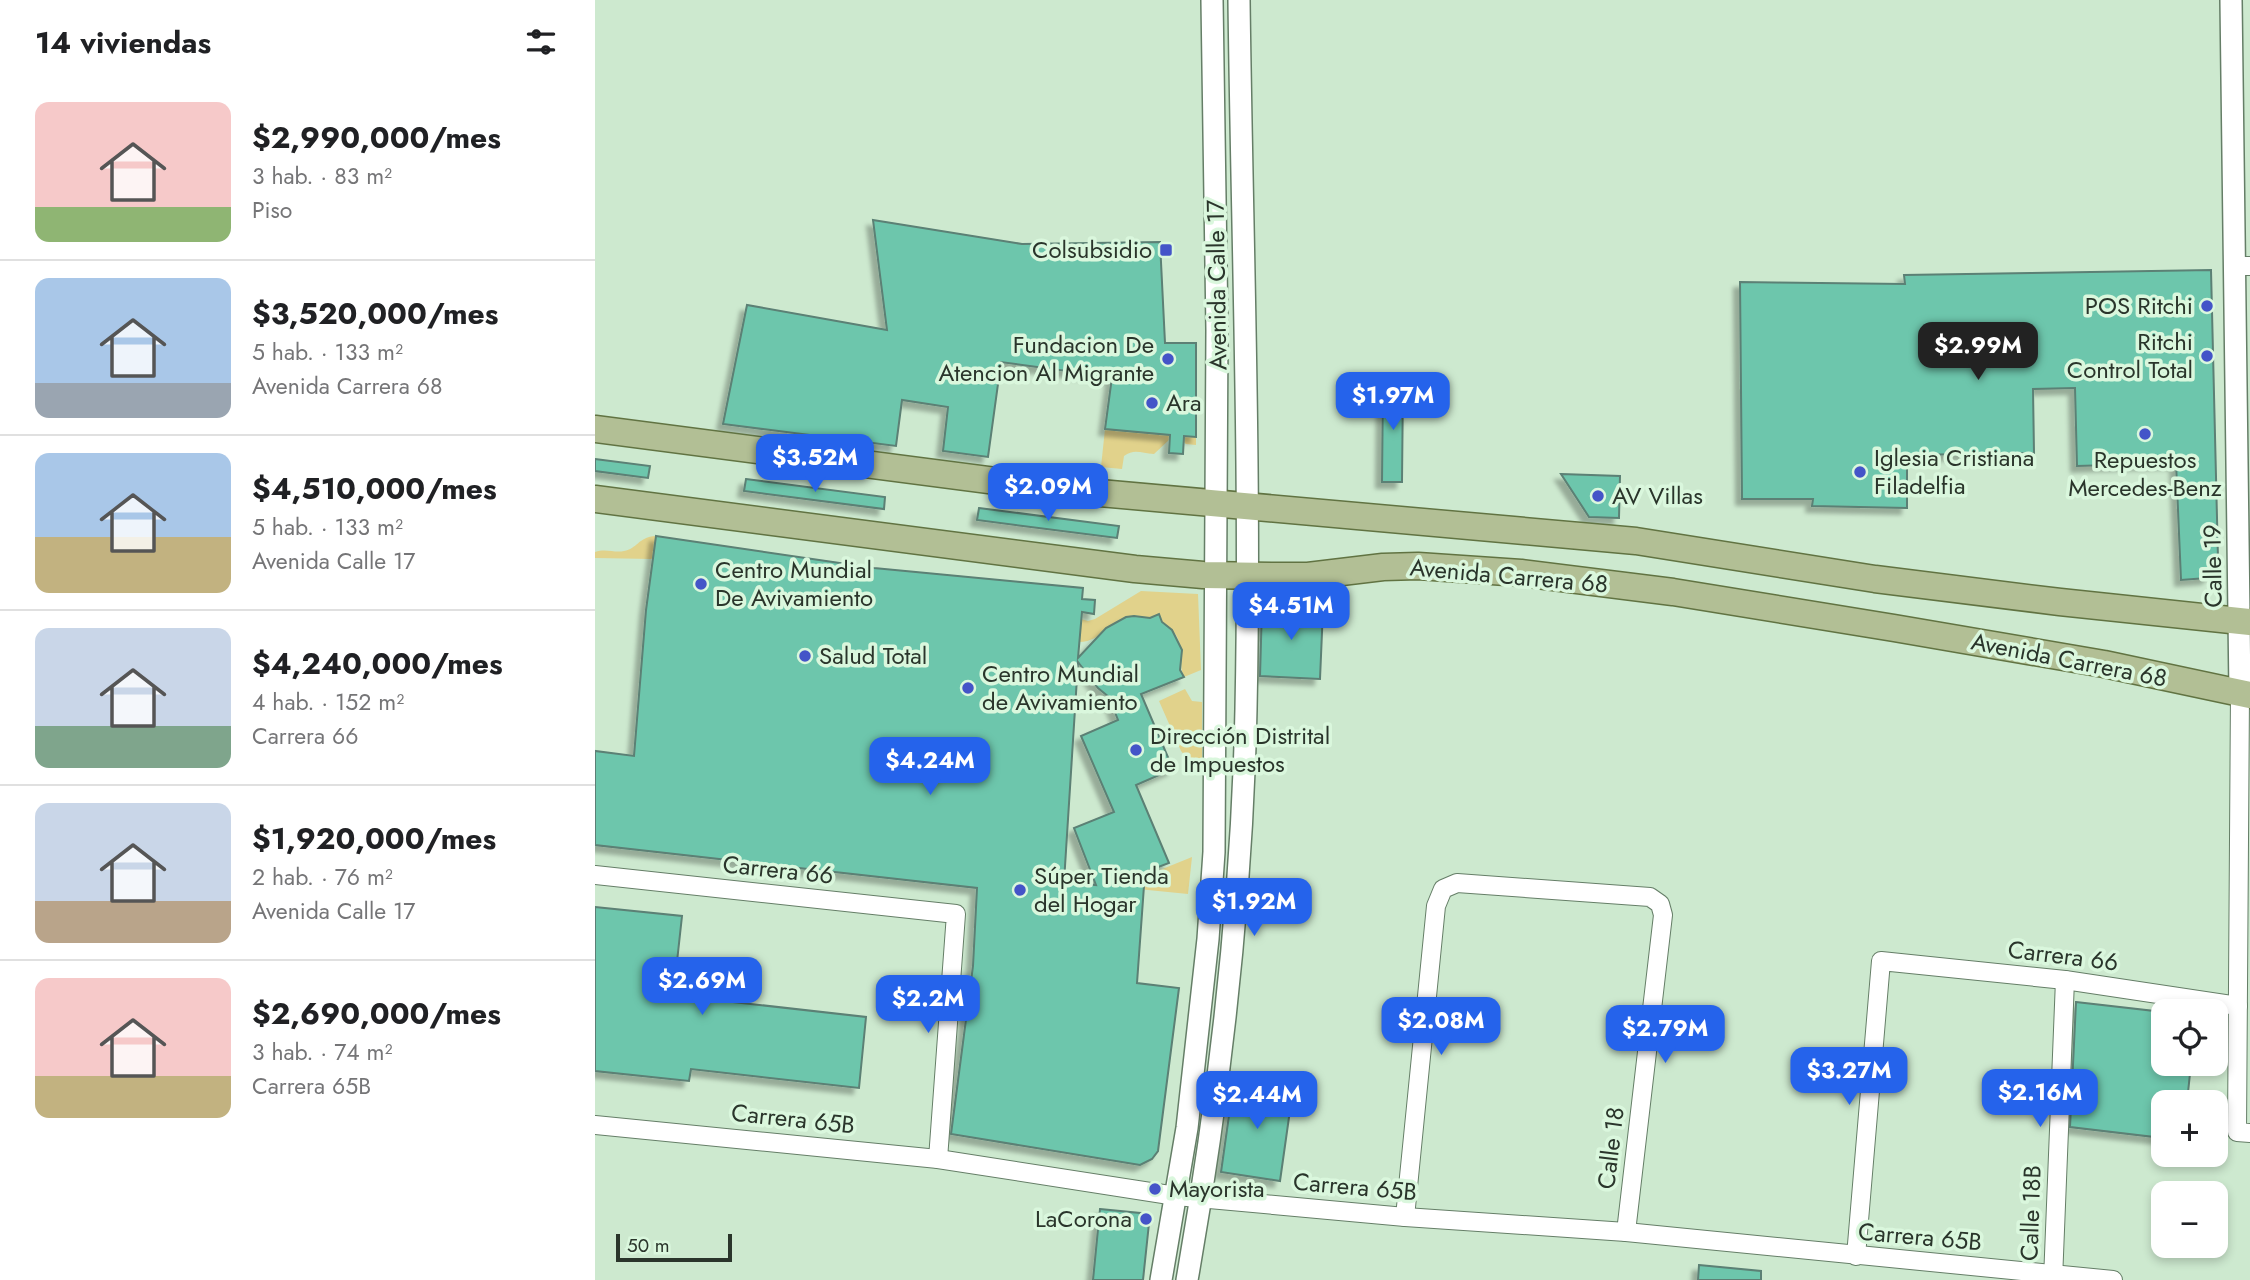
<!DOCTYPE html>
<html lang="es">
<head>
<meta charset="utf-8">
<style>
  :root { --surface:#fff; --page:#f6f6f6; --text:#202124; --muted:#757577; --line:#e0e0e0; --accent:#2563eb }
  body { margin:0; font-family:Jost,sans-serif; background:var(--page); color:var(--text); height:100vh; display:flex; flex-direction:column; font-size:26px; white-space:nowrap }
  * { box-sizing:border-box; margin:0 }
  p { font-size:23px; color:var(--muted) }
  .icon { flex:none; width:38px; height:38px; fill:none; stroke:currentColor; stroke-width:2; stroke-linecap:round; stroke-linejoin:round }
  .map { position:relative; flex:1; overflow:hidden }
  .drawer { display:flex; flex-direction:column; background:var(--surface); width:595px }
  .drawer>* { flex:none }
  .tools { position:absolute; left:1556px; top:999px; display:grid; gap:14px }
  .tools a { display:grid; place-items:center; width:77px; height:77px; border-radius:14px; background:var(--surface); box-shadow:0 4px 10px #0003; font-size:35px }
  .scale { position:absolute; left:21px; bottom:18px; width:116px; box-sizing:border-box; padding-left:7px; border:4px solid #2a352b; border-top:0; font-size:19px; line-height:24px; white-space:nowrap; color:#2a352b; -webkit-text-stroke:5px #daf7dd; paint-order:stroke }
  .price { position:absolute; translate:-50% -60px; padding:0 16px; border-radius:14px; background:var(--accent); color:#fff; font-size:23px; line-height:46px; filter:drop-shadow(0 2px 4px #0008) }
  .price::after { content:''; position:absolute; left:50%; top:42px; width:21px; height:16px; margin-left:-10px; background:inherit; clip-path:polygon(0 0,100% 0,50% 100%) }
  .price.active { background:#222; color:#fff }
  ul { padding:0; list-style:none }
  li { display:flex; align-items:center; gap:21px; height:175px; padding:0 35px }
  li+li { border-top:2px solid var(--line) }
  li span { display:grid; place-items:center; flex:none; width:196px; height:140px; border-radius:14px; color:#555 }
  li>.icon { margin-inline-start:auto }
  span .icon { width:84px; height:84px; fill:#fffc; stroke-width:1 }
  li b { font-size:30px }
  h2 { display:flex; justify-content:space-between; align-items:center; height:84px; padding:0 35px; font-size:30px }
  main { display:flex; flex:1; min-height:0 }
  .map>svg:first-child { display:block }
  .green { fill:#e1d28b }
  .building { fill:#6dc6ac; stroke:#5b8074; stroke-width:2; fill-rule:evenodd; filter:url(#shadow) }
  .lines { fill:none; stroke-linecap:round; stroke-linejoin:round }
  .minor-casing { stroke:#657e67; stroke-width:20 }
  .tertiary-casing { stroke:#657e67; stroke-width:24 }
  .primary-casing { stroke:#617342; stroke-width:29 }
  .minor { stroke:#fff; stroke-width:18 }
  .tertiary { stroke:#fff; stroke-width:21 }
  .primary { stroke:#b2bf95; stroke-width:26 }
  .poi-dot { fill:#4454c8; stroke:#daf7dd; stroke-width:2.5 }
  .labels { text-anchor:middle; stroke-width:7; stroke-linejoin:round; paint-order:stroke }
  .poi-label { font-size:24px; fill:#2a352b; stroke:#daf7dd; text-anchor:start }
  .street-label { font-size:24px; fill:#2a352b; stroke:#daf7dd }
</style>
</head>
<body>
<main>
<section class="drawer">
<h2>14 viviendas<svg class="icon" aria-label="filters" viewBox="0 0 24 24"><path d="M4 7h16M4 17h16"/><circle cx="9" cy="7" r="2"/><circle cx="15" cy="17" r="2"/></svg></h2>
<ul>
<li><span style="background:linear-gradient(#f6c9c9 75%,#8fb573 0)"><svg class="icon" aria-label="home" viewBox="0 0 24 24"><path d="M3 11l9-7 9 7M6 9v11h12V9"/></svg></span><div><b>$2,990,000/mes</b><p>3 hab. · 83 m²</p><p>Piso</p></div></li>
<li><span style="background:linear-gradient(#a9c7e8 75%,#9aa5b1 0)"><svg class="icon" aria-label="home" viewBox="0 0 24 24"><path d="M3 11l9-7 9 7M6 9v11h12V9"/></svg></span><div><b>$3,520,000/mes</b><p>5 hab. · 133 m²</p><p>Avenida Carrera 68</p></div></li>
<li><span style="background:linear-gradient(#a9c7e8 60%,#c2b280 0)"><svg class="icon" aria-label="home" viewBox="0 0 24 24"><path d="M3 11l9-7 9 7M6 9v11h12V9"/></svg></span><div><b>$4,510,000/mes</b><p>5 hab. · 133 m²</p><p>Avenida Calle 17</p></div></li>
<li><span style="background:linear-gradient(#c9d6e8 70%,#7fa58c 0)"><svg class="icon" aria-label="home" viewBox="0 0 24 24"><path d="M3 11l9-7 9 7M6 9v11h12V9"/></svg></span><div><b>$4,240,000/mes</b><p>4 hab. · 152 m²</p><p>Carrera 66</p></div></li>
<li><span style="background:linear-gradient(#c9d6e8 70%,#b9a48a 0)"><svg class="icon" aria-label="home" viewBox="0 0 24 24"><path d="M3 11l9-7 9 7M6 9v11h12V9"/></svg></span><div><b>$1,920,000/mes</b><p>2 hab. · 76 m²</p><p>Avenida Calle 17</p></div></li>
<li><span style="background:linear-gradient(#f6c9c9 70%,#c2b280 0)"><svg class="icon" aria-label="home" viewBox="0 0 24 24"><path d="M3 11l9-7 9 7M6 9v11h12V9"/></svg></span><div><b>$2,690,000/mes</b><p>3 hab. · 74 m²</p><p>Carrera 65B</p></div></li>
</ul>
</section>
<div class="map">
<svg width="1655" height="1280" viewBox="0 0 1655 1280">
  <defs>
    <filter id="shadow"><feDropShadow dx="-6" dy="6" stdDeviation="2" flood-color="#0004"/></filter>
  </defs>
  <rect width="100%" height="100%" fill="#cde9cf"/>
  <!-- green -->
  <g class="green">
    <path d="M510,429L601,437V445L591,444L583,438L575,439L559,454C547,454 540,448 529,456L527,469L506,467Z"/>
    <path d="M61,536L58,559L0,558V552C11,548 19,553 29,551C42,549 43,537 61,536Z"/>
    <path d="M546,591L603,594L606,670L589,677C583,664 590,651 581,635C577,629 570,626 563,623C521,599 515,642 484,642L486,619L493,621L500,619Z"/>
    <path d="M590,689L597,701L607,702V763L599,766L586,751L564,701Z"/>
    <path d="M597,857L593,894L523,887Z"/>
  </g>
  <!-- building -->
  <g class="building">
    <path d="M278,220L427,244L565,242L570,343H601V437L589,436L588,454L574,453L575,435L510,429L517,377L406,362L393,457L348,451L353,407L307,400L301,446L128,424L152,305L292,330Z"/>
    <path d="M1616,270L1623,559L1619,571L1612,578L1586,580L1581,463L1482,466L1480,388L1438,389L1439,453L1312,455V508L1217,506L1218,499H1147L1145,282L1310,284L1309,275Z"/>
    <path d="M788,382H808L807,482H787Z"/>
    <path d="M0,459L55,466L53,478L0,471Z"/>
    <path d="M966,474L1025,476L1024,518L994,517Z"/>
    <path d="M151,479L290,497L289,509L149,491Z"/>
    <path d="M384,508L524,526L522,538L382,520Z"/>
    <path d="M61,536L279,568L488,588L487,599L500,600L499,614L487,612L483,658L511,628L531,617L539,616L555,618L564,614L567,622L577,630L587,650L585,670L589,677L546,694L578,769L541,785L574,863L550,872L542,983L584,988L563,1151L557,1159L545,1165L356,1134L378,966L382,888L0,845V751L39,756L51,610ZM483,662L503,688L514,697L523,720L486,736L519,812L479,828L501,885L469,882Z"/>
    <path d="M667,606L728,609L725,679L665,676Z"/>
    <path d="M0,907L87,916L80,980L104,983L103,998L271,1017L264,1088L96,1069L94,1081L0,1071Z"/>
    <path d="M1481,1002L1568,1012V1064H1596L1592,1102H1568V1138L1475,1127Z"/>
    <path d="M639,1080L698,1089L685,1181L626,1172Z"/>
    <path d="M505,1209L555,1214L548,1280H498Z"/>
    <path d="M1104,1265L1166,1271V1280H1103Z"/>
  </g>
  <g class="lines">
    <!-- minor casing -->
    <g class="minor-casing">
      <g id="minor">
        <path d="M1640,266H1655"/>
        <path d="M1645,693L1642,1132L1655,1133"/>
        <path d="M0,875L361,914L343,1159"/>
        <path d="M0,1125L343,1159L581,1196L810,1217L1031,1232L1518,1280"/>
        <path d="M810,1217L841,906L848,889L862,883L1055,897L1065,904L1068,915L1031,1232"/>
        <path d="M1261,1256L1286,961L1470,980L1643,1006"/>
        <path d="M1458,1280L1470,980"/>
      </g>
    </g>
    <!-- tertiary casing -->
    <g class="tertiary-casing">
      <g id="tertiary">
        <path d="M1636,0L1645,693"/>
        <path d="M566,1280L592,1128L613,939L619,852L622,330L617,0"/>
        <path d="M592,1280C625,1092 647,901 651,709C656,473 647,236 644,0"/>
      </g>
    </g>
    <!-- primary casing -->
    <g class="primary-casing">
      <g id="primary">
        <path d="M0,429L471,490L1041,541L1280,579L1465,602L1655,622"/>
        <path d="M0,499L540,569L608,575L679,576H713L788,567L823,566L926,573L1078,592L1299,628L1509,664L1655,695"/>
      </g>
    </g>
    <!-- minor -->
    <use href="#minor" class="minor"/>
    <!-- tertiary -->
    <use href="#tertiary" class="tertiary"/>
    <!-- primary -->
    <use href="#primary" class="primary"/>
  </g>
  <!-- markers -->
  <g class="poi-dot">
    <rect x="564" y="243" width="14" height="14" rx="3.5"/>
    <circle cx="1612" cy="306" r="7"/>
    <circle cx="1612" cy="356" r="7"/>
    <circle cx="573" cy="359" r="7"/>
    <circle cx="557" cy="403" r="7"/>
    <circle cx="1550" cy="434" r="7"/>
    <circle cx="1265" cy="472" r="7"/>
    <circle cx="1003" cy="496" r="7"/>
    <circle cx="106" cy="584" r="7"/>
    <circle cx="210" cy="656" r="7"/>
    <circle cx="373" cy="688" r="7"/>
    <circle cx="541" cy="750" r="7"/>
    <circle cx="425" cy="890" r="7"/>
    <circle cx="560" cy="1189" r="7"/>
    <circle cx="551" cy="1219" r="7"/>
  </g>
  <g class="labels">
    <!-- poi labels -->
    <g class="poi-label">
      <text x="557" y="258" text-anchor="end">Colsubsidio</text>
      <text x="1598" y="314" text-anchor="end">POS Ritchi</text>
      <text x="1598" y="350" text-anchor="end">Ritchi<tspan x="1598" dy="28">Control Total</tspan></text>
      <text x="559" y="353" text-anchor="end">Fundacion De<tspan x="559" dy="28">Atencion Al Migrante</tspan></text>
      <text x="571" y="411">Ara</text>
      <text x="1279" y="466">Iglesia Cristiana<tspan x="1279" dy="28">Filadelfia</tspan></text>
      <text x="1550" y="468" text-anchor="middle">Repuestos<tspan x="1550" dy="28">Mercedes-Benz</tspan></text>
      <text x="1017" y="504">AV Villas</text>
      <text x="120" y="578">Centro Mundial<tspan x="120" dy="28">De Avivamiento</tspan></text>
      <text x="224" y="664">Salud Total</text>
      <text x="387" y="682">Centro Mundial<tspan x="387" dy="28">de Avivamiento</tspan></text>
      <text x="555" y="744">Dirección Distrital<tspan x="555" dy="28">de Impuestos</tspan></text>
      <text x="439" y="884">Súper Tienda<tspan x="439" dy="28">del Hogar</tspan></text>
      <text x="574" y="1197">Mayorista</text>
      <text x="537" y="1227" text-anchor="end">LaCorona</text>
    </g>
    <!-- street labels -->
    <g class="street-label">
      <text transform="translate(622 285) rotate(-91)" y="8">Avenida Calle 17</text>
      <text transform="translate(1618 566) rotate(-91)" y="8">Calle 19</text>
      <text transform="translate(914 576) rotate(5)" y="8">Avenida Carrera 68</text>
      <text transform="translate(1474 660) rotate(11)" y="8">Avenida Carrera 68</text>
      <text transform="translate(183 870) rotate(6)" y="8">Carrera 66</text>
      <text transform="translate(1468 956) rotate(7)" y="8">Carrera 66</text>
      <text transform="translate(198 1119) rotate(6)" y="8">Carrera 65B</text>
      <text transform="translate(1016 1148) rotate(-83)" y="8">Calle 18</text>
      <text transform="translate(760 1187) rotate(5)" y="8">Carrera 65B</text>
      <text transform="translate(1436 1213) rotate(-88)" y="8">Calle 18B</text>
      <text transform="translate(1325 1237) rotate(5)" y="8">Carrera 65B</text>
    </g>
  </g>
</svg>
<div class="tools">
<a><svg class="icon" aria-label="locate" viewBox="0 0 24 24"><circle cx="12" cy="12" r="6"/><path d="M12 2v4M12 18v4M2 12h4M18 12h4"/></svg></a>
<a>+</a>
<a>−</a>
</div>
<div class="scale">50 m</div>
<b class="price active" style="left:1383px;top:382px">$2.99M</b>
<b class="price" style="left:798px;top:432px">$1.97M</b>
<b class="price" style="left:220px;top:494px">$3.52M</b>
<b class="price" style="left:453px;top:523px">$2.09M</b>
<b class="price" style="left:696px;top:642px">$4.51M</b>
<b class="price" style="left:335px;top:797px">$4.24M</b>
<b class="price" style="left:659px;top:938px">$1.92M</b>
<b class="price" style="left:107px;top:1017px">$2.69M</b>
<b class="price" style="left:333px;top:1035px">$2.2M</b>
<b class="price" style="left:846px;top:1057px">$2.08M</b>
<b class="price" style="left:1070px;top:1065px">$2.79M</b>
<b class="price" style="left:1254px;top:1107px">$3.27M</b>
<b class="price" style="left:1445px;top:1129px">$2.16M</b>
<b class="price" style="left:662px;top:1131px">$2.44M</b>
</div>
</main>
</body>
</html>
